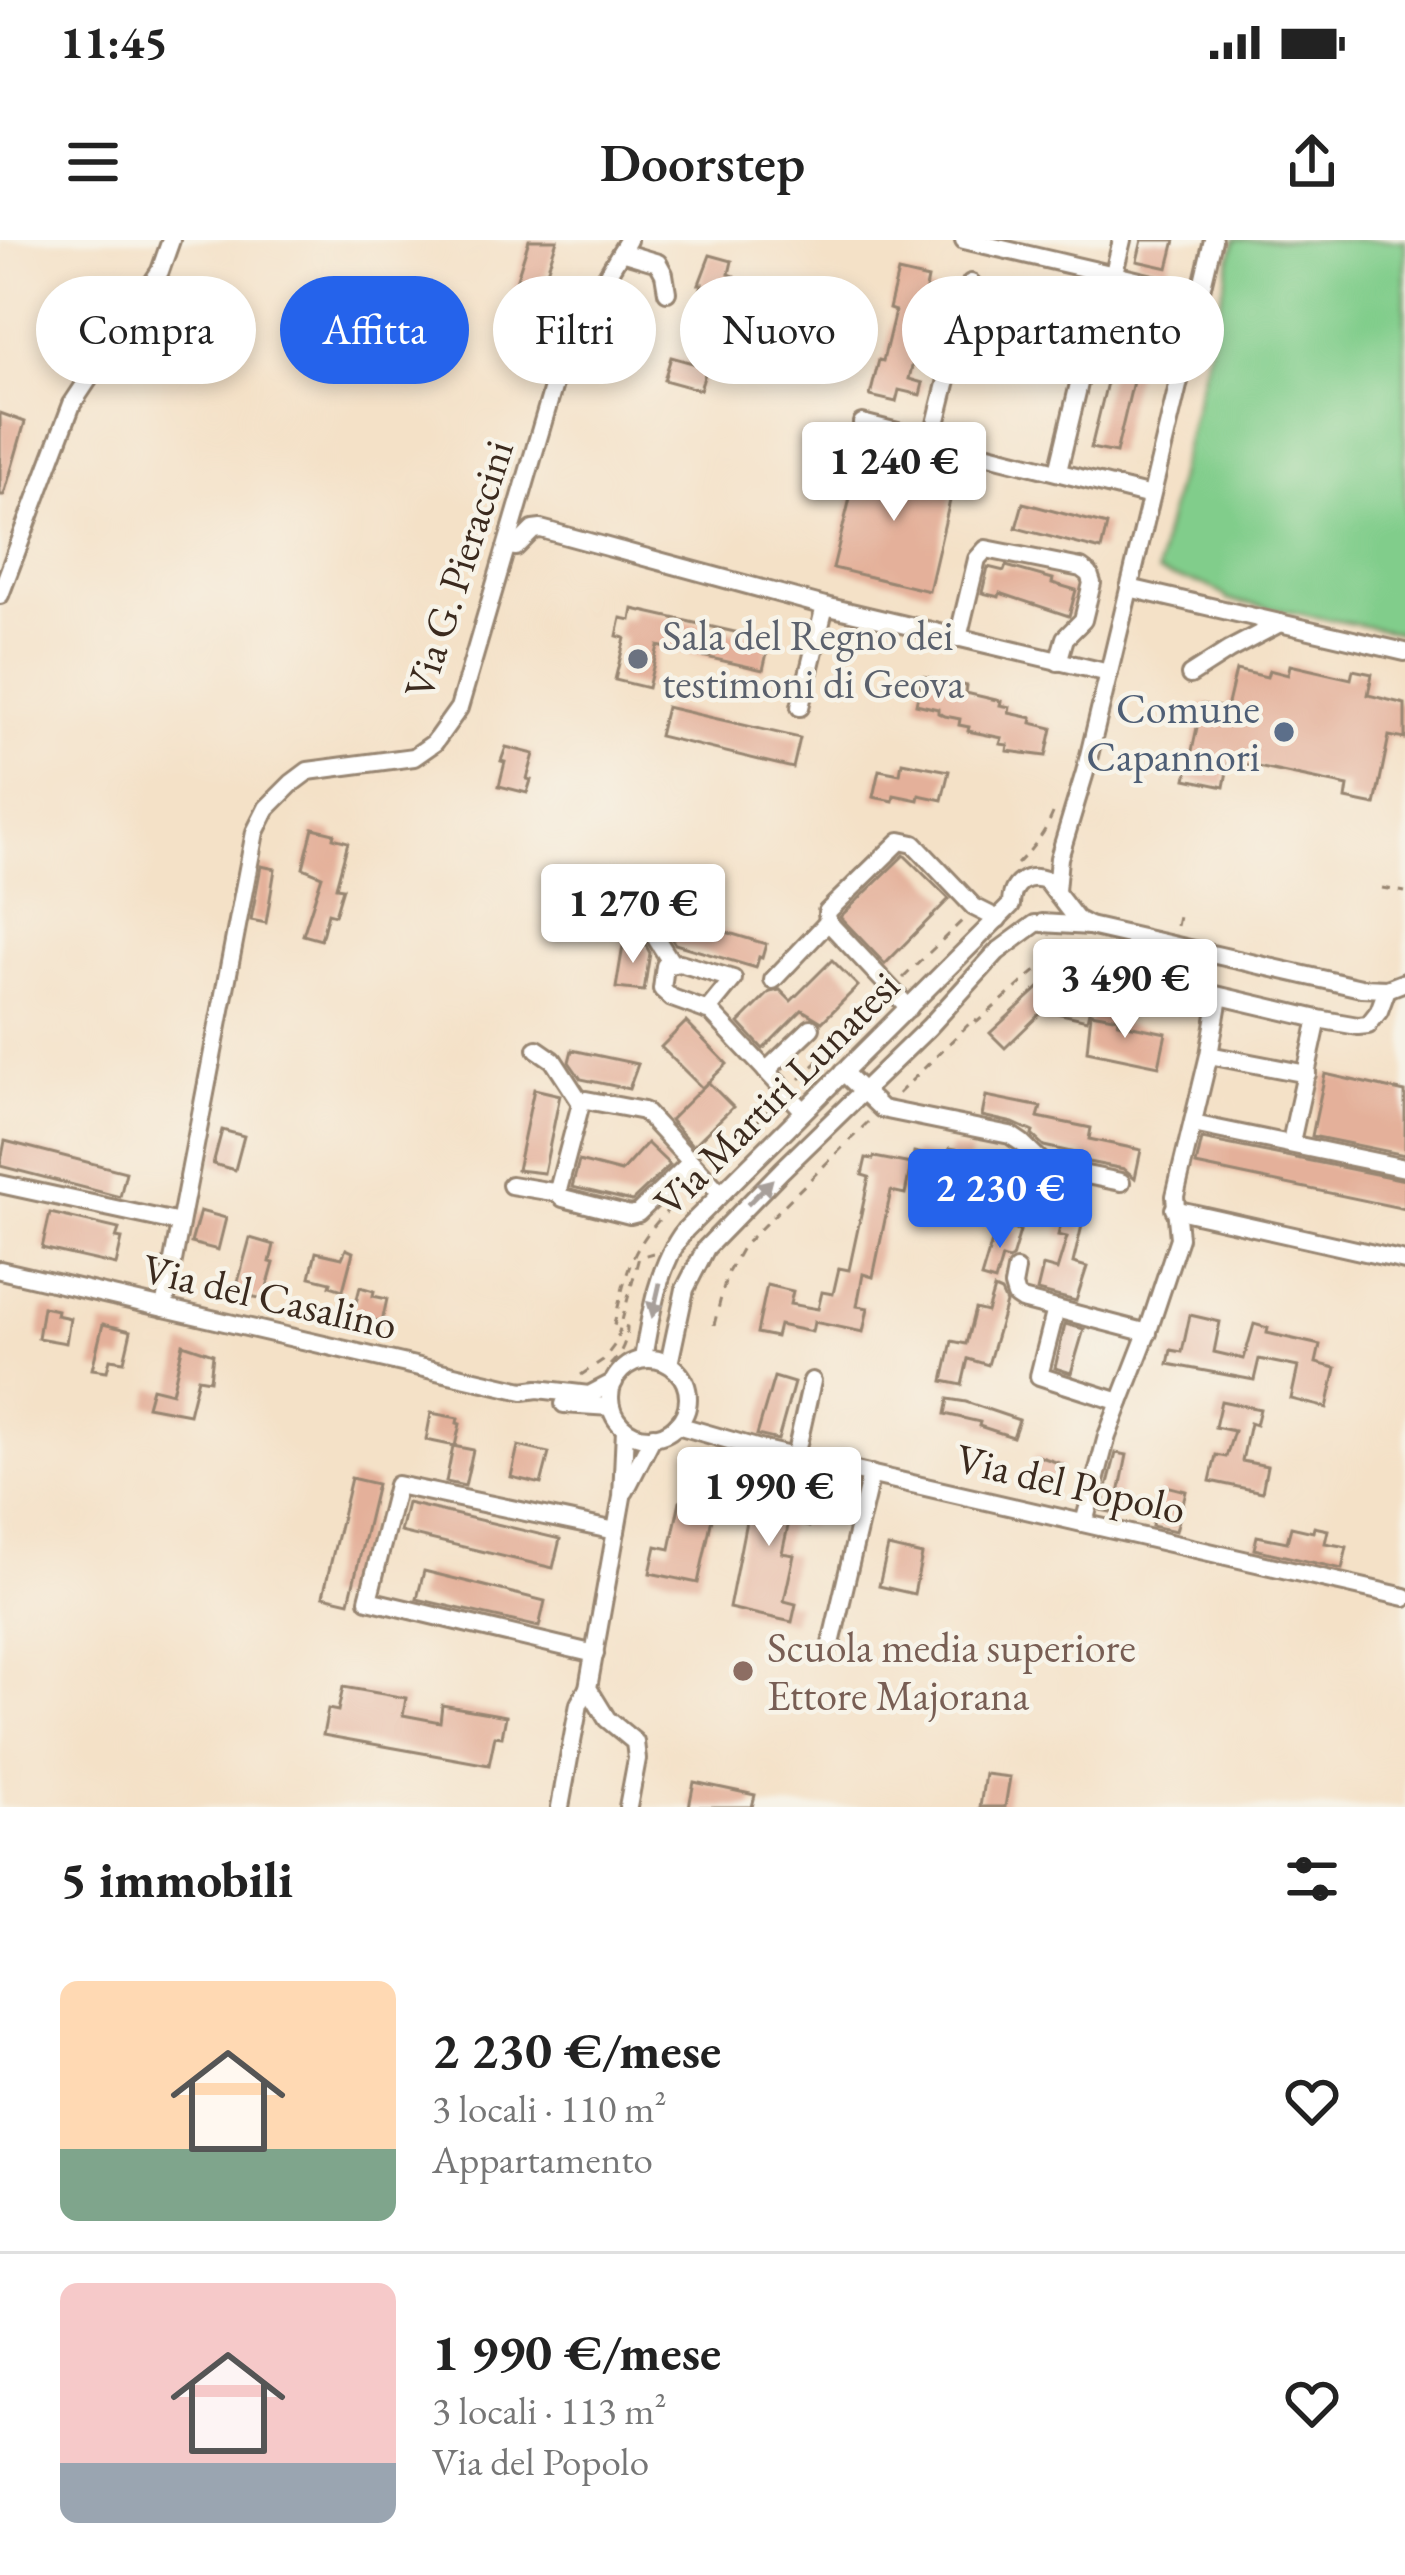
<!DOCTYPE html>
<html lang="it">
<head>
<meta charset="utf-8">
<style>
  :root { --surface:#fff; --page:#f6f6f6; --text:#222; --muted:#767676; --line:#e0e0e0; --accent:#2563eb }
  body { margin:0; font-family:"EB Garamond",serif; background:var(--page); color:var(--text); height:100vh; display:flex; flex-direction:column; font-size:45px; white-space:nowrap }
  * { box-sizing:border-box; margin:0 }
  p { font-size:39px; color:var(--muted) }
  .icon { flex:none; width:66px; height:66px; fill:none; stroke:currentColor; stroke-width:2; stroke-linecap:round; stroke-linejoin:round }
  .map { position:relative; height:1567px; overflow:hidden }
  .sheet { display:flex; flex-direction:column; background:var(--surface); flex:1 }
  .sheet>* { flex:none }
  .banner { position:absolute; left:36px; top:36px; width:1335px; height:108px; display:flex; gap:24px }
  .price { position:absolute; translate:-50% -102px; padding:0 27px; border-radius:12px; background:#fff; color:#222; font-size:39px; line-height:78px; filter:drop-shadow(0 3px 6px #0008) }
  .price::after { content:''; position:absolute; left:50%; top:72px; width:36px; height:27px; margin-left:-18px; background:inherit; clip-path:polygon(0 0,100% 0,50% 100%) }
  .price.current { background:var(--accent); color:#fff }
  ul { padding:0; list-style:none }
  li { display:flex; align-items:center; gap:36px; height:300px; padding:0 60px }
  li+li { border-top:3px solid var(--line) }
  li span { display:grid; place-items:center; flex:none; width:336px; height:240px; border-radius:18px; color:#555 }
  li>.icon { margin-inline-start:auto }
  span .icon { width:144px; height:144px; fill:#fffc; stroke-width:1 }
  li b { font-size:51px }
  h2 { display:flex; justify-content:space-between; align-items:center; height:144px; padding:0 60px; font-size:51px }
  .chip { padding:0 42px; border-radius:54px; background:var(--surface); box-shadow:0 6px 18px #0003; font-size:42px; line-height:108px }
  .chip.current { background:var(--accent); color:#fff }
  .status { display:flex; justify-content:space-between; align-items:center; height:84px; padding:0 60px; background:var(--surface); direction:ltr }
  .status svg { height:33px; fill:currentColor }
  header { display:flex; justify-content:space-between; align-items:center; height:156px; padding:0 60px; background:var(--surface); font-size:54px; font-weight:600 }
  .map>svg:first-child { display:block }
  .green { fill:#81cd8b; stroke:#5e7c54; stroke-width:3 }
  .building { fill:#e4b09a }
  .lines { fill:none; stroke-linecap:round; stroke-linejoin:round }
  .minor-casing { stroke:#988672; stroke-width:22 }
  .path { stroke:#988672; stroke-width:3; stroke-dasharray:9 9; stroke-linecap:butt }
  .minor { stroke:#fff; stroke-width:16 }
  .oneway { fill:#a79f9a }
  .worship-dot { fill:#6b7280; stroke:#f7f3e8; stroke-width:4.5 }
  .service-dot { fill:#5c6f8a; stroke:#f7f3e8; stroke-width:4.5 }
  .education-dot { fill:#8d6e63; stroke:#f7f3e8; stroke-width:4.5 }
  .labels { text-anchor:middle; stroke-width:9; stroke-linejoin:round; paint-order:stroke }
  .street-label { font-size:42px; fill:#3b2a1e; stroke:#f7f3e8 }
  .worship-label { font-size:42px; fill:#5b616d; stroke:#f7f3e8; text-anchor:start }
  .service-label { font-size:42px; fill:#4e5e75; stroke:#f7f3e8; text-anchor:end }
  .education-label { font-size:42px; fill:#785e54; stroke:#f7f3e8; text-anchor:start }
</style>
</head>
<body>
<div class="status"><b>11:45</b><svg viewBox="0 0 49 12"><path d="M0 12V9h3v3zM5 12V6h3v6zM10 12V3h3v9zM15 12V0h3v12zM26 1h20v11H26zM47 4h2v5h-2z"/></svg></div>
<header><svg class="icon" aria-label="menu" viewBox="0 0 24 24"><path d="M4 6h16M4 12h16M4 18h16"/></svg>Doorstep<svg class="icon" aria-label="share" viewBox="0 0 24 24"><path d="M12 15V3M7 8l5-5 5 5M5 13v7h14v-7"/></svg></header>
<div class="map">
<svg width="1405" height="1567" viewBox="0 0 1405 1567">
  <rect width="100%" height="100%" fill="#f7f3e8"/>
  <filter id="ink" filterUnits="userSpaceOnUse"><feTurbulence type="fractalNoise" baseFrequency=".00833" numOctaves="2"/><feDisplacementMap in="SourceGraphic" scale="24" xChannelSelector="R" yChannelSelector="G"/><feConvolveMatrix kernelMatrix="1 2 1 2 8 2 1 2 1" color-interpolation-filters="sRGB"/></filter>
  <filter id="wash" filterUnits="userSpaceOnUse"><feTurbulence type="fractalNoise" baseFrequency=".004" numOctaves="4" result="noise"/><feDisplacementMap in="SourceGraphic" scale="48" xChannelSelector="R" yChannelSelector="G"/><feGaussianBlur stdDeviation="2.7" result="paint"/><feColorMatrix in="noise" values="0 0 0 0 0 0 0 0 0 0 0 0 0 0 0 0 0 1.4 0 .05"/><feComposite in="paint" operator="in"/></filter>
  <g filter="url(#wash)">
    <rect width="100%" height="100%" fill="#f4e1c7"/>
    <!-- green -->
    <path class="green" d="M1235,0H1405V394L1228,360C1211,339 1181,343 1158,332L1163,298Z"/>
    <g id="blocks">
      <!-- building -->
      <g class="building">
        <path d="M529,0H557L538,59L513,51Z"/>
        <path d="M1142,0H1175L1168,28L1137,21Z"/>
        <path d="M710,15L732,21L729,34L734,36L721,84L716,83L713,94L690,88L702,44H699Z"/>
        <path d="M898,32L928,39L926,49L948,54L944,73L926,68L909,139L923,143L920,155L899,150L896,162L870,156L879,120L883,121L895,71L889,69Z"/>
        <path d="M986,53L1068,73L1057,118L976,98Z"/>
        <path d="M1120,89L1144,95L1116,213L1091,208Z"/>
        <path d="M671,117L707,127L700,150L664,140Z"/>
        <path d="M0,173L25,182L4,255H0Z"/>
        <path d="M860,217L955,239L929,351L833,328Z"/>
        <path d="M1023,263L1107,285L1101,310L1016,288Z"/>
        <path d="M1006,326L1053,339L1052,343L1076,350L1069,376L1000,353L999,357L982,353L988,327L1004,331Z"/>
        <path d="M633,369L770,400L763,430L658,406L648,448L615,440L625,398L617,396L621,378L631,380Z"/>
        <path d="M1290,425L1351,439L1353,430L1372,434L1368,455L1405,464V499L1389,496L1375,565L1346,559L1348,546L1229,521L1224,547L1186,539L1202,464L1227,468L1236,430L1267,437L1269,430L1288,435Z"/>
        <path d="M922,436L967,446L966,453L1001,461L1000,465L1010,467L1009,473L1032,478L1031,483L1052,488L1046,516L1007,511L1008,505L1000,504L1002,498L968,491L969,487L959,485L960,479L945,476L938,473V469L916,464Z"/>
        <path d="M666,467L800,498L793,528L659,496Z"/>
        <path d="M506,507L534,514L527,539L531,540L527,553L499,546L505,522L501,521Z"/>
        <path d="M902,522L949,531L942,560L919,555L918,560L894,555L893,561L873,557L879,530L900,534Z"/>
        <path d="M313,588L334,593L333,598L348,602L336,647L343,648L335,675L328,673L321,700L303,695L322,636L303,628Z"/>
        <path d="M904,615L949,659L885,724L840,677Z"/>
        <path d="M261,626L275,629L266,683L251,680Z"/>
        <path d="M672,676L766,704L762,718L759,717L756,728L675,704L667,692Z"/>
        <path d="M624,700L645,704L650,713L644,751L616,748Z"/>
        <path d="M832,720L858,746L822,782L802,770L763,809L739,783L770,752L780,750L791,761Z"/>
        <path d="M1044,743L1088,753L1087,756L1092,757L1087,780L1044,770L1005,808L990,793Z"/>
        <path d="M1091,773L1119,778L1118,783L1166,793L1159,826L1087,811Z"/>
        <path d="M686,782L727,824L702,848L661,807Z"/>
        <path d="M572,810L638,824L629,849L581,839L569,822Z"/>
        <path d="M1325,834L1405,852V915L1312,896Z"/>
        <path d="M708,842L733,867L693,906L670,880Z"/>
        <path d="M534,849L560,855L544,933L517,930Z"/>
        <path d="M986,856L1041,867L1038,877L1091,888L1089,899L1141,910L1135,938L1124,929L1083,921L1084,915L1044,906L1032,895L1033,892L1013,883L982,876Z"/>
        <path d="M222,890L244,896L235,930L213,924Z"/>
        <path d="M1202,899L1405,940V969L1196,925Z"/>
        <path d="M5,901L126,932L120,957L0,926Z"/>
        <path d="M647,903L670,925L632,961L572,947L579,921L621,932Z"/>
        <path d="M950,908L971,912L961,960L932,954L934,942L909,937L914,912L947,919Z"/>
        <path d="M874,917L911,924L905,954L891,951L873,1037L863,1034L857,1066L868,1068L863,1092L814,1082L812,1092L779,1085L776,1097L757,1093L767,1045L793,1051L790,1064L818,1069L822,1052L833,1054L839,1028L849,1030L869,937L862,935L866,918L873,919Z"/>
        <path d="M200,971L226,978L218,1010L191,1003Z"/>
        <path d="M50,973L119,989L116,998L122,999L116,1025L42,1008Z"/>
        <path d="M1063,976L1083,981L1073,1023L1087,1027L1076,1061L1037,1051L1043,1026L1057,1030L1067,997L1058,995Z"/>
        <path d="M997,985L1020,991L1012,1018L1008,1020L1002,1018L995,1042L981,1038Z"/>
        <path d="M250,998L274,1005L270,1022L274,1023L264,1059L235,1053Z"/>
        <path d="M346,1009L353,1012L343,1050L330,1046L331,1042L310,1037L316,1012L342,1018Z"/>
        <path d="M360,1047L374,1051L373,1056L387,1059L382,1082L353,1075Z"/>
        <path d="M994,1049L1001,1052L1006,1063L988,1125L968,1119L962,1145L943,1141L952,1101L966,1104L975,1069L987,1072Z"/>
        <path d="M43,1067L57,1070L56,1075L70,1078L66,1103L38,1098Z"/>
        <path d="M1190,1075L1220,1082L1214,1112L1244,1119L1254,1084L1268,1088L1267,1093L1320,1105L1316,1123L1336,1128L1327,1168L1291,1159L1298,1127L1259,1119L1254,1140L1168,1124L1171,1110L1182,1112Z"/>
        <path d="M103,1084L131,1091L124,1121L110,1119L107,1131L92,1129Z"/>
        <path d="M1065,1084L1084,1089L1071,1133L1055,1128Z"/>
        <path d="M183,1104L213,1114L210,1140L198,1138L189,1174L147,1166L152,1148L172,1153Z"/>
        <path d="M774,1137L794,1143L778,1200L757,1195Z"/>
        <path d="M948,1159L966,1162L1019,1180L1013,1197L979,1186L980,1182L945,1174Z"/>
        <path d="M1221,1161L1260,1169L1256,1185L1250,1183L1242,1221L1267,1226L1262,1252L1210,1241L1216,1215L1226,1217L1234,1191L1215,1187Z"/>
        <path d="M431,1173L458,1178L457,1183L460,1184L455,1206L426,1200Z"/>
        <path d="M453,1206L473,1210L465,1246L446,1242Z"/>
        <path d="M518,1206L549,1213L541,1244L511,1237Z"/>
        <path d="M1116,1213L1127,1215L1115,1273L1101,1270Z"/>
        <path d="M1035,1215L1062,1224L1054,1252L1025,1246Z"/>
        <path d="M722,1232L698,1343L650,1333L656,1306L670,1309L680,1261Z"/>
        <path d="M755,1235L803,1247L800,1259L815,1262L809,1287L789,1282L782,1313L794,1315L784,1361L796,1364L792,1382L729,1368Z"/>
        <path d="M351,1238L377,1244L349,1362L323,1356Z"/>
        <path d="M1162,1245L1186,1251L1176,1291L1152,1286Z"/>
        <path d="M407,1263L560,1299L553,1328L400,1292Z"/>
        <path d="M1291,1287L1313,1292L1314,1287L1328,1290L1325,1303L1347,1307L1342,1329L1254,1309L1257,1296L1287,1302Z"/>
        <path d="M888,1307L922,1315L914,1354L879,1346Z"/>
        <path d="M424,1331L545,1361L539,1387L417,1359Z"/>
        <path d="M343,1447L406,1458L403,1475L440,1482L442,1465L506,1476L502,1497L495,1496L489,1525L323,1495L328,1469L338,1471Z"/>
        <path d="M985,1534L1010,1537L1005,1567H980Z"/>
        <path d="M694,1542L755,1555L752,1567H689Z"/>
      </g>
    </g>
  </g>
  <g filter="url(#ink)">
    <use href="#blocks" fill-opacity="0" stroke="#988672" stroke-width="3"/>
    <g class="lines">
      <!-- minor casing -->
      <g class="minor-casing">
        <g id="minor">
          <path d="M964,0L1200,55"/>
          <path d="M621,12L658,23L664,34L667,52"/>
          <path d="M1113,37L1122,0"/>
          <path d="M862,183L1151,256"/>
          <path d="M932,200L971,43"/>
          <path d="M1058,231L1096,73"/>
          <path d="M508,306L516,307L533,290L541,289L825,366L1109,433"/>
          <path d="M1129,348L1405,412"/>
          <path d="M0,355L72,164L160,31L171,0"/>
          <path d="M958,398L977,319L986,309L1081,328L1089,334L1092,343L1083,380L1065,398L1058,422"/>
          <path d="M1190,435L1229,410L1280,383"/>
          <path d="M800,467L825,366"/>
          <path d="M1056,651L1059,618L1085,532L1213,0"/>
          <path d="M630,657L671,722"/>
          <path d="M1042,683L1089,686L1361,748L1387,749L1405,742"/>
          <path d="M1154,701L1150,720L1152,740L1318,779L1358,786L1368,785L1379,771L1387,749"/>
          <path d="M773,740L828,682"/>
          <path d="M909,768L828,682L827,672L900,601L914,604L974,667L998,679"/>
          <path d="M707,771L733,739L680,723L665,726L662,749L672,758L711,772L804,871"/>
          <path d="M537,809L553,820L581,863"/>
          <path d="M1209,815L1307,834"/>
          <path d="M766,831L811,788"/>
          <path d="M843,832L882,869L1010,895L1022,903L1047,927L1121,942"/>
          <path d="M1193,884L1405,928"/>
          <path d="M1291,902L1318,779"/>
          <path d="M0,944L180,983"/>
          <path d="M511,945L553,952L558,950L581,863L586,860L644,871L720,953"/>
          <path d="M555,951L563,958L630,975L638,973L691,922"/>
          <path d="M1174,969L1405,1021"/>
          <path d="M0,1030L523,1151L538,1149L589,1155L614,1142"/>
          <path d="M1016,1030L1013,1046L1016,1056L1022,1060L1148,1093"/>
          <path d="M164,1068L255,592L267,568L292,543L308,531L414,517L434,503L459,468L557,134L600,47L628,0"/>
          <path d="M1056,1069L1039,1136L1120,1162"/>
          <path d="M643,1119C650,1076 658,1025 685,990L1011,665C1011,644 1026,633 1046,640L1076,679L1089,686"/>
          <circle cx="649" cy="1158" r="39"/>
          <path d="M669,1124L685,1049L706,1008L782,930L929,787L997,712L1035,684"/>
          <path d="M564,1164L611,1167"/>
          <path d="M677,1185L760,1209L1405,1357"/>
          <path d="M625,1189L622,1257L588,1448L607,1479L635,1502L637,1519L628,1567"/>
          <path d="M795,1217L812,1141"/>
          <path d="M625,1251L653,1196"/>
          <path d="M1084,1283L1107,1196L1149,1088L1179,998L1175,956L1209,815L1219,757"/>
          <path d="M831,1404L871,1234"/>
          <path d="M595,1414L368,1360L397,1245L616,1291"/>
          <path d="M560,1567L579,1464L588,1448"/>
        </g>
      </g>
      <!-- path -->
      <g class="path">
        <path d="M1017,624C1035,606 1046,592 1055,568"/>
        <path d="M1382,648L1405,652"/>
        <path d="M1177,686L1180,672"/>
        <path d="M1076,703L1131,716"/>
        <path d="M903,738L965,678"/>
        <path d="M800,839L879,762"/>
        <path d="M898,854L974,779L977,782L1039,728L1093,739L1098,711"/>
        <path d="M715,923L776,863"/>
        <path d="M714,1085L727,1034L743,1006L869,881"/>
        <path d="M610,1125C621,1115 627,1101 627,1087L614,1084C628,1026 630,1008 674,964"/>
        <path d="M581,1135L603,1120L616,1103L639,1017L653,1013"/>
      </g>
      <!-- minor -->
      <use href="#minor" class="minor"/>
    </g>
    <!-- one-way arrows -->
    <defs><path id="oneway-solid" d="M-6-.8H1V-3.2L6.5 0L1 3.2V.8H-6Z" transform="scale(3)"/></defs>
    <g class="oneway">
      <use href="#oneway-solid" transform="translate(760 952) rotate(-45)"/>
      <use href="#oneway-solid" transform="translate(656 1060) rotate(103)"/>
    </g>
  </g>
  <!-- markers -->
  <circle class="worship-dot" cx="638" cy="419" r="12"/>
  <circle class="service-dot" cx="1284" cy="492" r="12"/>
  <circle class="education-dot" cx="743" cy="1431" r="12"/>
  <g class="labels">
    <!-- street labels -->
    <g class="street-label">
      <text transform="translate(458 329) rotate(-72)" y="15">Via G. Pieraccini</text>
      <text transform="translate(776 853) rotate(-45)" y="15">Via Martiri Lunatesi</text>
      <text transform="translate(270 1056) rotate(13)" y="15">Via del Casalino</text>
      <text transform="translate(1071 1243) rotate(13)" y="15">Via del Popolo</text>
    </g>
    <!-- worship labels -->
    <g class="worship-label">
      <text x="662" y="410">Sala del Regno dei<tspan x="662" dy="48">testimoni di Geova</tspan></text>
    </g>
    <!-- service labels -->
    <g class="service-label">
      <text x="1260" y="483">Comune<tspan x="1260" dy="48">Capannori</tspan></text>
    </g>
    <!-- education labels -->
    <g class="education-label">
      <text x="767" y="1422">Scuola media superiore<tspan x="767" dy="48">Ettore Majorana</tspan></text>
    </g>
  </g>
</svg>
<b class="price" style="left:894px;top:284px">1 240 €</b>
<b class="price" style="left:633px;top:726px">1 270 €</b>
<b class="price" style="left:1125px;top:801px">3 490 €</b>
<b class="price current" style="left:1000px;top:1011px">2 230 €</b>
<b class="price" style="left:769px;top:1309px">1 990 €</b>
<div class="banner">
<a class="chip">Compra</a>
<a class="chip current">Affitta</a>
<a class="chip">Filtri</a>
<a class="chip">Nuovo</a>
<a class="chip">Appartamento</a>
</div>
</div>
<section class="sheet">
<h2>5 immobili<svg class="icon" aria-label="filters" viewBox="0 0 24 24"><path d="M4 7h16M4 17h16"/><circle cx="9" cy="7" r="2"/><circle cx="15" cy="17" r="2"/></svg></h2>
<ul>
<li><span style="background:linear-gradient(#ffd9b3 70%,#7fa58c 0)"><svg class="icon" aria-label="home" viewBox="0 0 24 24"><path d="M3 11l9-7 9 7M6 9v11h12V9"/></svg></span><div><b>2 230 €/mese</b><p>3 locali · 110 m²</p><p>Appartamento</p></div><svg class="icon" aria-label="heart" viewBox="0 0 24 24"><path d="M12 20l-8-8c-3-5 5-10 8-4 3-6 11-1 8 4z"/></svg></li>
<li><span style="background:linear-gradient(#f6c9c9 75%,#9aa5b1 0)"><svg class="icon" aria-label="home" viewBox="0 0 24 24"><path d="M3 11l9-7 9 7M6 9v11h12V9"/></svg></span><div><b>1 990 €/mese</b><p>3 locali · 113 m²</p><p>Via del Popolo</p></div><svg class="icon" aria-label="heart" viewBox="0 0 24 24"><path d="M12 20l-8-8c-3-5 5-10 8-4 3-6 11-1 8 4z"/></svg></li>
</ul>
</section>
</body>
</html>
